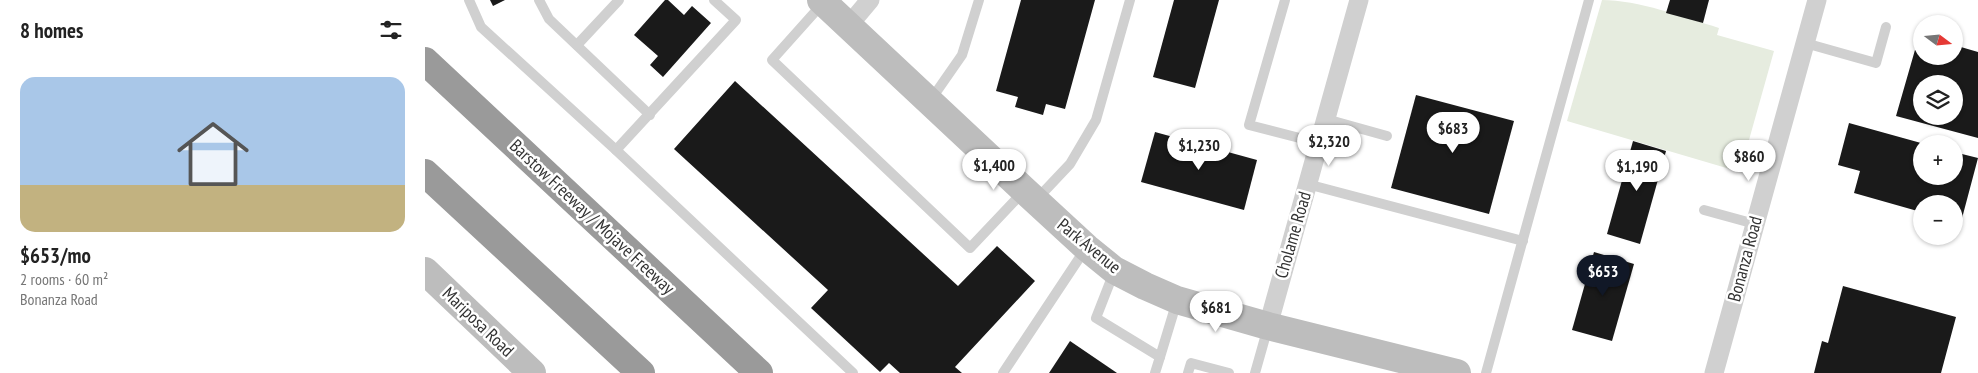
<!DOCTYPE html>
<html lang="en">
<head>
<meta charset="utf-8">
<style>
  :root { --surface:#fff; --page:#f2f2f2; --text:#222; --muted:#767676; --accent:#111827 }
  body { margin:0; font-family:"PT Sans Narrow",sans-serif; background:var(--page); color:var(--text); height:100vh; display:flex; flex-direction:column; font-size:19px; white-space:nowrap }
  * { box-sizing:border-box; margin:0 }
  p { font-size:16px; color:var(--muted) }
  .icon { flex:none; width:28px; height:28px; fill:none; stroke:currentColor; stroke-width:2; stroke-linecap:round; stroke-linejoin:round }
  .map { position:relative; flex:1; overflow:hidden }
  .drawer { display:flex; flex-direction:column; background:var(--surface); width:425px }
  .drawer>* { flex:none }
  .needle { width:32px; rotate:106deg }
  .tools { position:absolute; left:1488px; top:15px; display:grid; gap:10px }
  .tools a { display:grid; place-items:center; width:50px; height:50px; border-radius:50%; background:var(--surface); box-shadow:0 1px 4px #0004; font-size:25px }
  .price { position:absolute; translate:-50% -42px; padding:0 11px; border-radius:18px; background:#fff; color:#222; font-size:16px; line-height:32px; filter:drop-shadow(0 1px 2px #0008) }
  .price::after { content:''; position:absolute; left:50%; top:30px; width:15px; height:11px; margin-left:-8px; background:inherit; clip-path:polygon(0 0,100% 0,50% 100%) }
  .price.current { background:var(--accent); color:#fff }
  ul { padding:0; list-style:none }
  li { display:grid; align-content:center; gap:10px; height:265px; padding:0 20px }
  li span { display:grid; place-items:center; height:155px; border-radius:15px; color:#555 }
  li>.icon { margin-inline-start:auto }
  span .icon { width:90px; height:90px; fill:#fffc; stroke-width:1 }
  li b { font-size:21px }
  h2 { display:flex; justify-content:space-between; align-items:center; height:60px; padding:0 20px; font-size:21px }
  main { display:flex; flex:1; min-height:0 }
  .map>svg:first-child { display:block }
  .green { fill:#e6ecdf }
  .building { fill:#1a1a1a; fill-rule:evenodd }
  .lines { fill:none; stroke-linecap:round; stroke-linejoin:round }
  .lane { stroke:#d0d0d0; stroke-width:10 }
  .street { stroke:#d0d0d0; stroke-width:19 }
  .secondary { stroke:#bdbdbd; stroke-width:28 }
  .highway { stroke:#9a9a9a; stroke-width:28 }
  .labels { text-anchor:middle; stroke-width:5; stroke-linejoin:round; paint-order:stroke }
  .street-label { font-size:18px; fill:#333; stroke:#fff }
</style>
</head>
<body>
<main>
<section class="drawer">
<h2>8 homes<svg class="icon" aria-label="filters" viewBox="0 0 24 24"><path d="M4 7h16M4 17h16"/><circle cx="9" cy="7" r="2"/><circle cx="15" cy="17" r="2"/></svg></h2>
<ul>
<li><span style="background:linear-gradient(#a9c7e8 70%,#c2b280 0)"><svg class="icon" aria-label="home" viewBox="0 0 24 24"><path d="M3 11l9-7 9 7M6 9v11h12V9"/></svg></span><div><b>$653/mo</b><p>2 rooms · 60 m²</p><p>Bonanza Road</p></div></li>
</ul>
</section>
<div class="map">
<svg width="1553" height="373" viewBox="0 0 1553 373">
  <rect width="100%" height="100%" fill="#fff"/>
  <!-- green -->
  <path class="green" d="M1177,0C1213,0 1259,17 1294,28L1292,35L1349,51L1315,172L1142,121Z"/>
  <!-- building -->
  <g class="building">
    <path d="M65,0H80L68,6Z"/>
    <path d="M240,0H243L259,15L267,6L286,23L238,77L225,65L233,56L209,35Z"/>
    <path d="M596,0H670L640,109L621,104L618,115L590,107L593,97L571,91Z"/>
    <path d="M749,0H794L770,88L728,77Z"/>
    <path d="M1245,0H1284L1278,23L1241,13Z"/>
    <path d="M1494,36H1496V56H1529V45L1553,52V138L1471,116ZM1496,84H1529V116H1496Z"/>
    <path d="M310,81L533,286L572,246L610,281L530,367L537,373H475L464,363L455,372L386,308L403,290L249,149Z"/>
    <path d="M991,95L1089,121L1064,214L966,188Z"/>
    <path d="M1424,123L1496,143V176H1529V152L1553,158L1536,222L1529,221V204H1496V212L1429,193L1435,171L1413,165Z"/>
    <path d="M730,132L832,160L819,210L716,182Z"/>
    <path d="M1208,141L1241,151L1215,244L1182,234Z"/>
    <path d="M1169,252L1209,264L1187,341L1147,330Z"/>
    <path d="M1418,286L1531,317L1516,373H1389L1397,341L1403,343Z"/>
    <path d="M645,341L692,373H624Z"/>
  </g>
  <g class="lines">
    <!-- lane -->
    <g class="lane">
      <path d="M44,0L56,27L191,150L311,20L289,0"/>
      <path d="M114,0L124,19L225,115"/>
      <path d="M860,0L824,125L894,143"/>
      <path d="M398,3L347,60L545,248L599,191"/>
      <path d="M1380,43L1451,63L1461,27"/>
      <path d="M152,45L194,0"/>
      <path d="M505,101L537,55L554,0"/>
      <path d="M901,119L962,136"/>
      <path d="M191,150L428,373"/>
      <path d="M882,184L1098,241"/>
      <path d="M611,200L645,164L671,120L705,0"/>
      <path d="M1279,210L1330,224"/>
      <path d="M689,272L671,318L735,357L752,301"/>
      <path d="M578,373L661,248"/>
      <path d="M730,373L735,357"/>
      <path d="M763,373L766,363L804,373"/>
      <path d="M830,373L843,327"/>
      <path d="M1061,373L1164,0"/>
    </g>
    <!-- street -->
    <g class="street">
      <path d="M424,25L445,0"/>
      <path d="M843,326L934,0"/>
      <path d="M1289,373L1392,0"/>
    </g>
    <!-- secondary -->
    <g class="secondary">
      <path d="M396,0L599,190L662,248L689,270L720,286L752,300L843,326L1032,373"/>
      <path d="M0,271L107,373"/>
    </g>
    <!-- highway -->
    <g class="highway">
      <path d="M0,61L334,373"/>
      <path d="M0,173L216,373"/>
    </g>
  </g>
  <g class="labels">
    <!-- street labels -->
    <g class="street-label">
      <text transform="translate(167 217) rotate(43)" y="6">Barstow Freeway / Mojave Freeway</text>
      <text transform="translate(868 235) rotate(-74)" y="6">Cholame Road</text>
      <text transform="translate(664 246) rotate(39)" y="6">Park Avenue</text>
      <text transform="translate(1320 259) rotate(-75)" y="6">Bonanza Road</text>
      <text transform="translate(53 322) rotate(44)" y="6">Mariposa Road</text>
    </g>
  </g>
</svg>
<div class="tools">
<a><svg class="needle" viewBox="-14 -14 28 28"><path d="M0-13l5 13h-10z" fill="#e53935"/><path d="M0 13l5-13h-10z" fill="#767676"/></svg></a>
<a><svg class="icon" aria-label="layers" viewBox="0 0 24 24"><path d="M12 4l9 5-9 5-9-5zM3 14l9 5 9-5"/></svg></a>
<a>+</a>
<a>−</a>
</div>
<b class="price" style="left:1028px;top:154px">$683</b>
<b class="price" style="left:904px;top:167px">$2,320</b>
<b class="price" style="left:774px;top:171px">$1,230</b>
<b class="price" style="left:1324px;top:182px">$860</b>
<b class="price" style="left:569px;top:191px">$1,400</b>
<b class="price" style="left:1212px;top:192px">$1,190</b>
<b class="price current" style="left:1178px;top:297px">$653</b>
<b class="price" style="left:791px;top:333px">$681</b>
</div>
</main>
</body>
</html>
